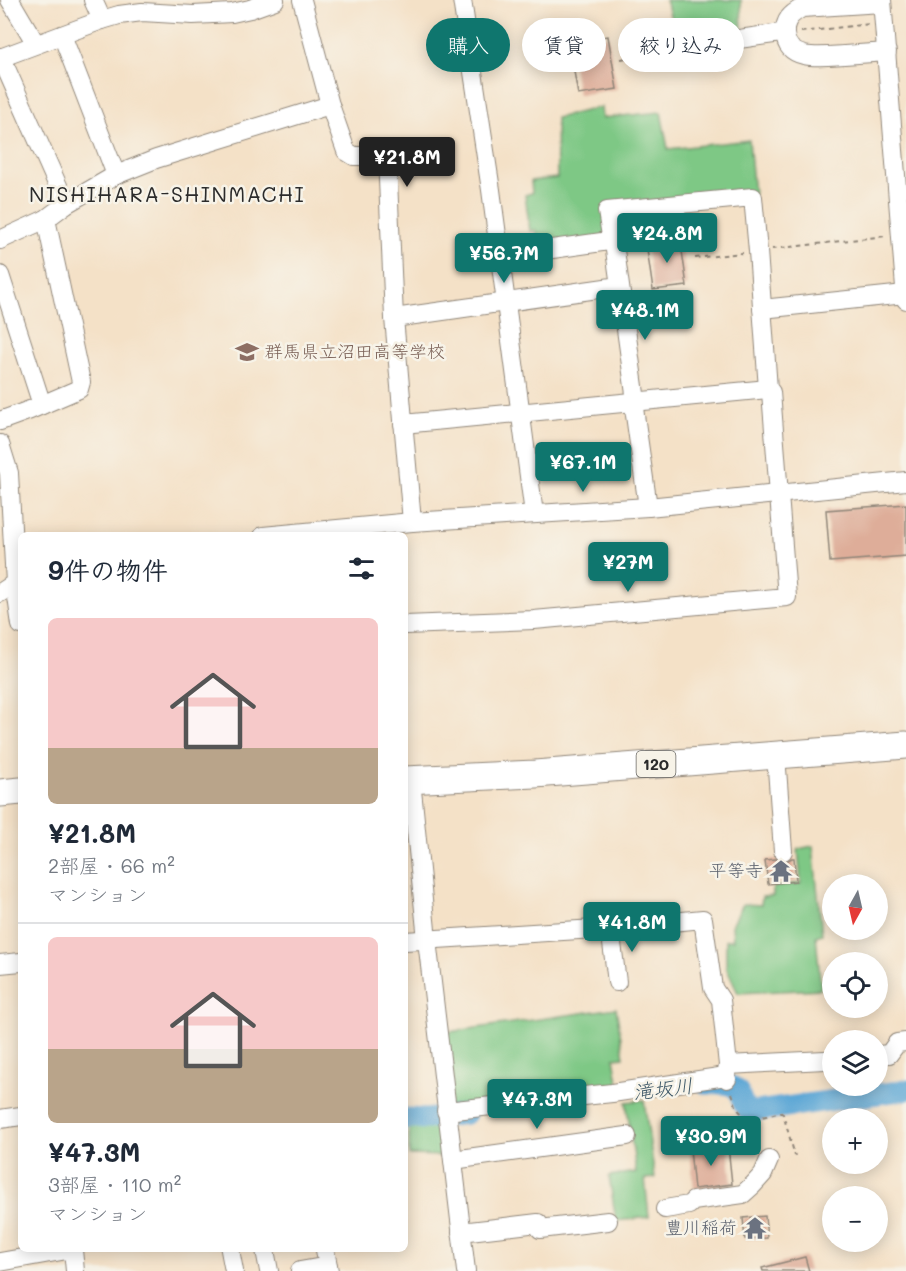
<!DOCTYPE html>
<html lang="ja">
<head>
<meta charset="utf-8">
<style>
  :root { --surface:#fff; --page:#f2f2f3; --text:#1f2937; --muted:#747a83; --line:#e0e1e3; --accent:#0f766e }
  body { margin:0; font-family:Mali,"Klee One",sans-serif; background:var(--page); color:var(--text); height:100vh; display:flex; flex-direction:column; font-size:22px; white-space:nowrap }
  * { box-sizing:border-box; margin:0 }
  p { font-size:20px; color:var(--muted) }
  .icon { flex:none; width:33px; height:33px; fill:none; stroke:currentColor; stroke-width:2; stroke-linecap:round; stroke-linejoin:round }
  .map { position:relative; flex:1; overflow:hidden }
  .side { position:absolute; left:18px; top:532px; width:390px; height:720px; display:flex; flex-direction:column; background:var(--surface); border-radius:9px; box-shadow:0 3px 15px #0003 }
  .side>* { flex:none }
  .banner { position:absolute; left:426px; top:18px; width:390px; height:54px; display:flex; gap:12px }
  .needle { width:39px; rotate:188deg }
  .tools { position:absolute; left:822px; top:874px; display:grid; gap:12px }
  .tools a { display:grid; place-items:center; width:66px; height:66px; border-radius:50%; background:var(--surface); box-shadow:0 3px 15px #0003; font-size:30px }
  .price { position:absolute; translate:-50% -51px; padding:0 14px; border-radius:6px; background:var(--accent); color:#fff; font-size:20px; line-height:39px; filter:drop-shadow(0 2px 3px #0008) }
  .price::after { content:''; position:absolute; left:50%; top:36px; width:18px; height:14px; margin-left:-9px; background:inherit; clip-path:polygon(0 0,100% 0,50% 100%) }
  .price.selected { background:#222; color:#fff }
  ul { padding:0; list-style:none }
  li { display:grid; align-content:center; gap:12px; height:318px; padding:0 30px }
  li+li { border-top:2px solid var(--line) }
  li span { display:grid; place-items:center; height:186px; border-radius:9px; color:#555 }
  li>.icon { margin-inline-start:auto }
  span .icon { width:108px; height:108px; fill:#fffc; stroke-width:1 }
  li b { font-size:26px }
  h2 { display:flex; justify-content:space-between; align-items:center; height:72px; padding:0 30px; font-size:26px }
  .tag { padding:0 21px; border-radius:27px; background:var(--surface); box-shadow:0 3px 15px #0003; font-size:21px; line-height:54px }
  .tag.selected { background:var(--accent); color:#fff }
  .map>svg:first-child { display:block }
  .green { fill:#7ec885; stroke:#547a58; stroke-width:1.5 }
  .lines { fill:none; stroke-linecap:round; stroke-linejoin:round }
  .river { stroke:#5fa8d6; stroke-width:21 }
  .building { fill:#dead99 }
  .minor-casing { stroke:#908679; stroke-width:20 }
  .highway-casing { stroke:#908679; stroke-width:29 }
  .path { stroke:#908679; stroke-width:2; stroke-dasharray:4.5 4.5; stroke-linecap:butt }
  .minor { stroke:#fff; stroke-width:18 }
  .highway { stroke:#fff; stroke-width:27 }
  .labels { text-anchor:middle; stroke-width:5; stroke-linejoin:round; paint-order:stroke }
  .shield { fill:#f7f3e8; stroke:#686764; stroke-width:1.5 }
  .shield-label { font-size:16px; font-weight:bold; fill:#2b2b2b }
  .education-label { font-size:18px; fill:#785e54; stroke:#f7f3e8; text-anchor:start }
  .worship-label { font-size:18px; fill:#5b616d; stroke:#f7f3e8; text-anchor:end }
  .water-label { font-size:20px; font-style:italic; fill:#3d5767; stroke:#f7f3e8 }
  .quarter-label { font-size:21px; letter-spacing:1.5px; fill:#2b2b2b; stroke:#f7f3e8 }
</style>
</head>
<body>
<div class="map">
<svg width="906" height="1271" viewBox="0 0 906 1271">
  <rect width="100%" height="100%" fill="#f7f3e8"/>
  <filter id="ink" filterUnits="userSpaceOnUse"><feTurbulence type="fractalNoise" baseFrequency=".0167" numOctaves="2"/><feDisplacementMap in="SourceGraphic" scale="12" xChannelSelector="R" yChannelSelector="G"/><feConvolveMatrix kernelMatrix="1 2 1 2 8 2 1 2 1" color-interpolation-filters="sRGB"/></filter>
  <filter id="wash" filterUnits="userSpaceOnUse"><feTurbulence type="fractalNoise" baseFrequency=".008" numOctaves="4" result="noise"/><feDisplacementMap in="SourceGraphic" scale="24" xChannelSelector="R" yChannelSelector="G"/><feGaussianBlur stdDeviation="1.35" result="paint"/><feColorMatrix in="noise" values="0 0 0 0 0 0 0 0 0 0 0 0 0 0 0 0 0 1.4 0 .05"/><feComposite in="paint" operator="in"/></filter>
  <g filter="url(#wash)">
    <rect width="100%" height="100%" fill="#f4e1c7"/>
    <!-- green -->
    <g class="green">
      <path d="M666,0H741L742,36L678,45Z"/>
      <path d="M601,107L602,118L661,112L668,149L749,140L754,195L684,201L685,232L538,248L536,230L530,231L525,195L532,193L531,181L557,178L556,118Z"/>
      <path d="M813,846L822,934L816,936L821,989L738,993L726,967V940H733L732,925L743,904L761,905L762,897L773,896V887L801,883L798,849Z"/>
      <path d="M616,1008L624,1057L614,1058L619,1087L449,1106L442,1033Z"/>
      <path d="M644,1100L655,1178L645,1179L649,1217L616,1221L609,1176L636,1172L626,1102Z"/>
      <path d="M440,1122L444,1156L409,1155V1124Z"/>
    </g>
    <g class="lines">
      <!-- river -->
      <g class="river">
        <path d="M706,1084C716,1084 732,1082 738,1091C743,1100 742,1107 750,1112L906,1090"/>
        <path d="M405,1120L408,1118L426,1119L466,1114"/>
      </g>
    </g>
    <g id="blocks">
      <!-- building -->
      <g class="building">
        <path d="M608,36L617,89L578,95L569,42Z"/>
        <path d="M680,237L687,286L653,290L646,242Z"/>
        <path d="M906,504V556L830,562L826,510Z"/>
        <path d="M792,858H794L796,881L768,884L765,860L776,859L784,862Z"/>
        <path d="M728,1146L732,1184L694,1189L690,1149Z"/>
        <path d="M765,1216L767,1238L745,1239L743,1218Z"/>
        <path d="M805,1257L809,1271H763L762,1268Z"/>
      </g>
    </g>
  </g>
  <g filter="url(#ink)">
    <use href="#blocks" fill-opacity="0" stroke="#908679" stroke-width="1.5"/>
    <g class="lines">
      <!-- minor casing -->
      <g class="minor-casing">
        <g id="minor">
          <path d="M10,0L36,44"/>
          <path d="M93,0L102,20"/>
          <path d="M302,0L330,105L346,151L354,156H387L394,318L412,522"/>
          <path d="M462,0L491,190L534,514"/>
          <path d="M882,0L906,300"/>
          <path d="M882,3L802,8C791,14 784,20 785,34C787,63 825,56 844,55C858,54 872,53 887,52"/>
          <path d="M62,35L116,175"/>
          <path d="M668,43L677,48L781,33L785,34"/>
          <path d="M1,57L66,204"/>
          <path d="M0,58L102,20L119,15L142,12L193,15L232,13L250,9L275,0"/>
          <path d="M0,240L46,219L66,204L116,175L156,159L330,105"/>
          <path d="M538,251L609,241L614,243L636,401"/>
          <path d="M0,275L42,405"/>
          <path d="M762,309L905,294"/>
          <path d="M394,318L619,286"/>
          <path d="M633,401L648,507"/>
          <path d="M0,421L30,410L79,389L81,382L46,219"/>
          <path d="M403,424L768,389"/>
          <path d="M0,444L9,473L15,583L21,625"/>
          <path d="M263,536L412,522L648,507L906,481"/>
          <path d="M0,593L15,583"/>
          <path d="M405,625L534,620L787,597L771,392L768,389L758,251L753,197L607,211L612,242"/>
          <path d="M776,755L783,851"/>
          <path d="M411,780L427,940L466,1271"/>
          <path d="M610,928L617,982"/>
          <path d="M405,941L610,928L703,919L713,988L721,1000L728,1065L726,1076"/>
          <path d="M0,964L21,962"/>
          <path d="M878,1055L889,1054L897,1043L906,1042"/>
          <path d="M728,1065L825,1060"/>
          <path d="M446,1111L612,1093L726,1076L727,1079"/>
          <path d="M0,1119L21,1116"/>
          <path d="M453,1160L627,1136"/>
          <path d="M665,1209L689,1205L693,1201L743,1194L753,1185L763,1174L769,1160"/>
          <path d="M461,1232L538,1223L540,1229L608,1221"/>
          <path d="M73,1250L75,1271"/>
          <path d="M230,1250L234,1271"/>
          <path d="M265,1250L269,1271"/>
          <path d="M325,1250L329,1271"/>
          <path d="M0,1262L67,1250"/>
          <path d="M300,1271L328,1266"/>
        </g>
      </g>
      <!-- highway casing -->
      <g class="highway-casing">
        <g id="highway">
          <path d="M405,780L535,774L906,745"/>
          <path d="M0,793L21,791"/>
        </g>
      </g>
      <!-- path -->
      <g class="path">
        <path d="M801,32L870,24"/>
        <path d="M621,59L659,53"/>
        <path d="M772,249L886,236"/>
        <path d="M695,258L743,253"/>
        <path d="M732,1093C734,1098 735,1104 737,1108C747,1124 766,1116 780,1112L783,1114L795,1156"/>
      </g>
      <!-- minor -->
      <use href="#minor" class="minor"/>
      <!-- highway -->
      <use href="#highway" class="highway"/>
    </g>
  </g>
  <!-- icons -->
  <defs>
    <g id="school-bare" transform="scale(1.8)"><path d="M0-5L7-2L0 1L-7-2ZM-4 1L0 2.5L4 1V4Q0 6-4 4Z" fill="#8d6e63" stroke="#f7f3e8" stroke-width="2.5" paint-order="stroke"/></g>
    <g id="temple-bare" transform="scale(1.8)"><path d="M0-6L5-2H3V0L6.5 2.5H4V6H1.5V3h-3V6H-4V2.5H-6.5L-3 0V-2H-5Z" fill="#6b7280" stroke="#f7f3e8" stroke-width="2.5" paint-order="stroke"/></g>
  </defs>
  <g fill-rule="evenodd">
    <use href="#school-bare" x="247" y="352"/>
    <use href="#temple-bare" x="781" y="871"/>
    <use href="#temple-bare" x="755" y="1228"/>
  </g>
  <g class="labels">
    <!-- shield labels -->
    <rect class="shield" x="636.5" y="751" width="39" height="26" rx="4.5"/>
    <g class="shield-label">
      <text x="656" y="770">120</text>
    </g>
    <!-- education labels -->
    <g class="education-label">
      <text x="265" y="358">群馬県立沼田高等学校</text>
    </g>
    <!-- worship labels -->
    <g class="worship-label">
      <text x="763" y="877">平等寺</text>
      <text x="737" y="1234">豊川稲荷</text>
    </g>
    <!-- water labels -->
    <g class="water-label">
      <text transform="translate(663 1089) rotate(-7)" y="7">滝坂川</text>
    </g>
    <!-- quarter labels -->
    <g class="quarter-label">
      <text x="167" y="202">NISHIHARA-SHINMACHI</text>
    </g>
  </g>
</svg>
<div class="tools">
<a><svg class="needle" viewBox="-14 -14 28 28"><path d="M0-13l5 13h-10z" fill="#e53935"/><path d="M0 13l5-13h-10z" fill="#747a83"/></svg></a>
<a><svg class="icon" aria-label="locate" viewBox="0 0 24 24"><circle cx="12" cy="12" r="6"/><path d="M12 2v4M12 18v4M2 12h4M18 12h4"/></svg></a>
<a><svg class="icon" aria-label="layers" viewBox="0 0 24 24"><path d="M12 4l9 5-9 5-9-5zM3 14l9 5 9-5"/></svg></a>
<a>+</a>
<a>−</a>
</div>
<b class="price selected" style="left:407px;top:188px">¥21.8M</b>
<b class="price" style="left:667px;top:264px">¥24.8M</b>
<b class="price" style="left:504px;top:284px">¥56.7M</b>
<b class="price" style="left:645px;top:341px">¥48.1M</b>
<b class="price" style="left:583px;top:493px">¥67.1M</b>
<b class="price" style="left:628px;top:593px">¥27M</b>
<b class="price" style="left:632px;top:953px">¥41.8M</b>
<b class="price" style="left:537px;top:1130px">¥47.3M</b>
<b class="price" style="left:711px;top:1167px">¥30.9M</b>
<div class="banner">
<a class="tag selected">購入</a>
<a class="tag">賃貸</a>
<a class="tag">絞り込み</a>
</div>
<section class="side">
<h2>9件の物件<svg class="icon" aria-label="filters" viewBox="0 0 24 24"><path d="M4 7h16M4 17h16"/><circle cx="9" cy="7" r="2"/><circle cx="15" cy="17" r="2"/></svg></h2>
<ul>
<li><span style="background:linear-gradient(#f6c9c9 70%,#b9a48a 0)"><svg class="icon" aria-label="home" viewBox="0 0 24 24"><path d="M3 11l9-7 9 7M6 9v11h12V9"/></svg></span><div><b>¥21.8M</b><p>2部屋 · 66 m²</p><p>マンション</p></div></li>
<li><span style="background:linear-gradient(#f6c9c9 60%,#b9a48a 0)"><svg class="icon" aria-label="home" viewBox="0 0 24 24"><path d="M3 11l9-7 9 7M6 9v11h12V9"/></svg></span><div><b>¥47.3M</b><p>3部屋 · 110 m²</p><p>マンション</p></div></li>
</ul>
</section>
</div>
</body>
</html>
